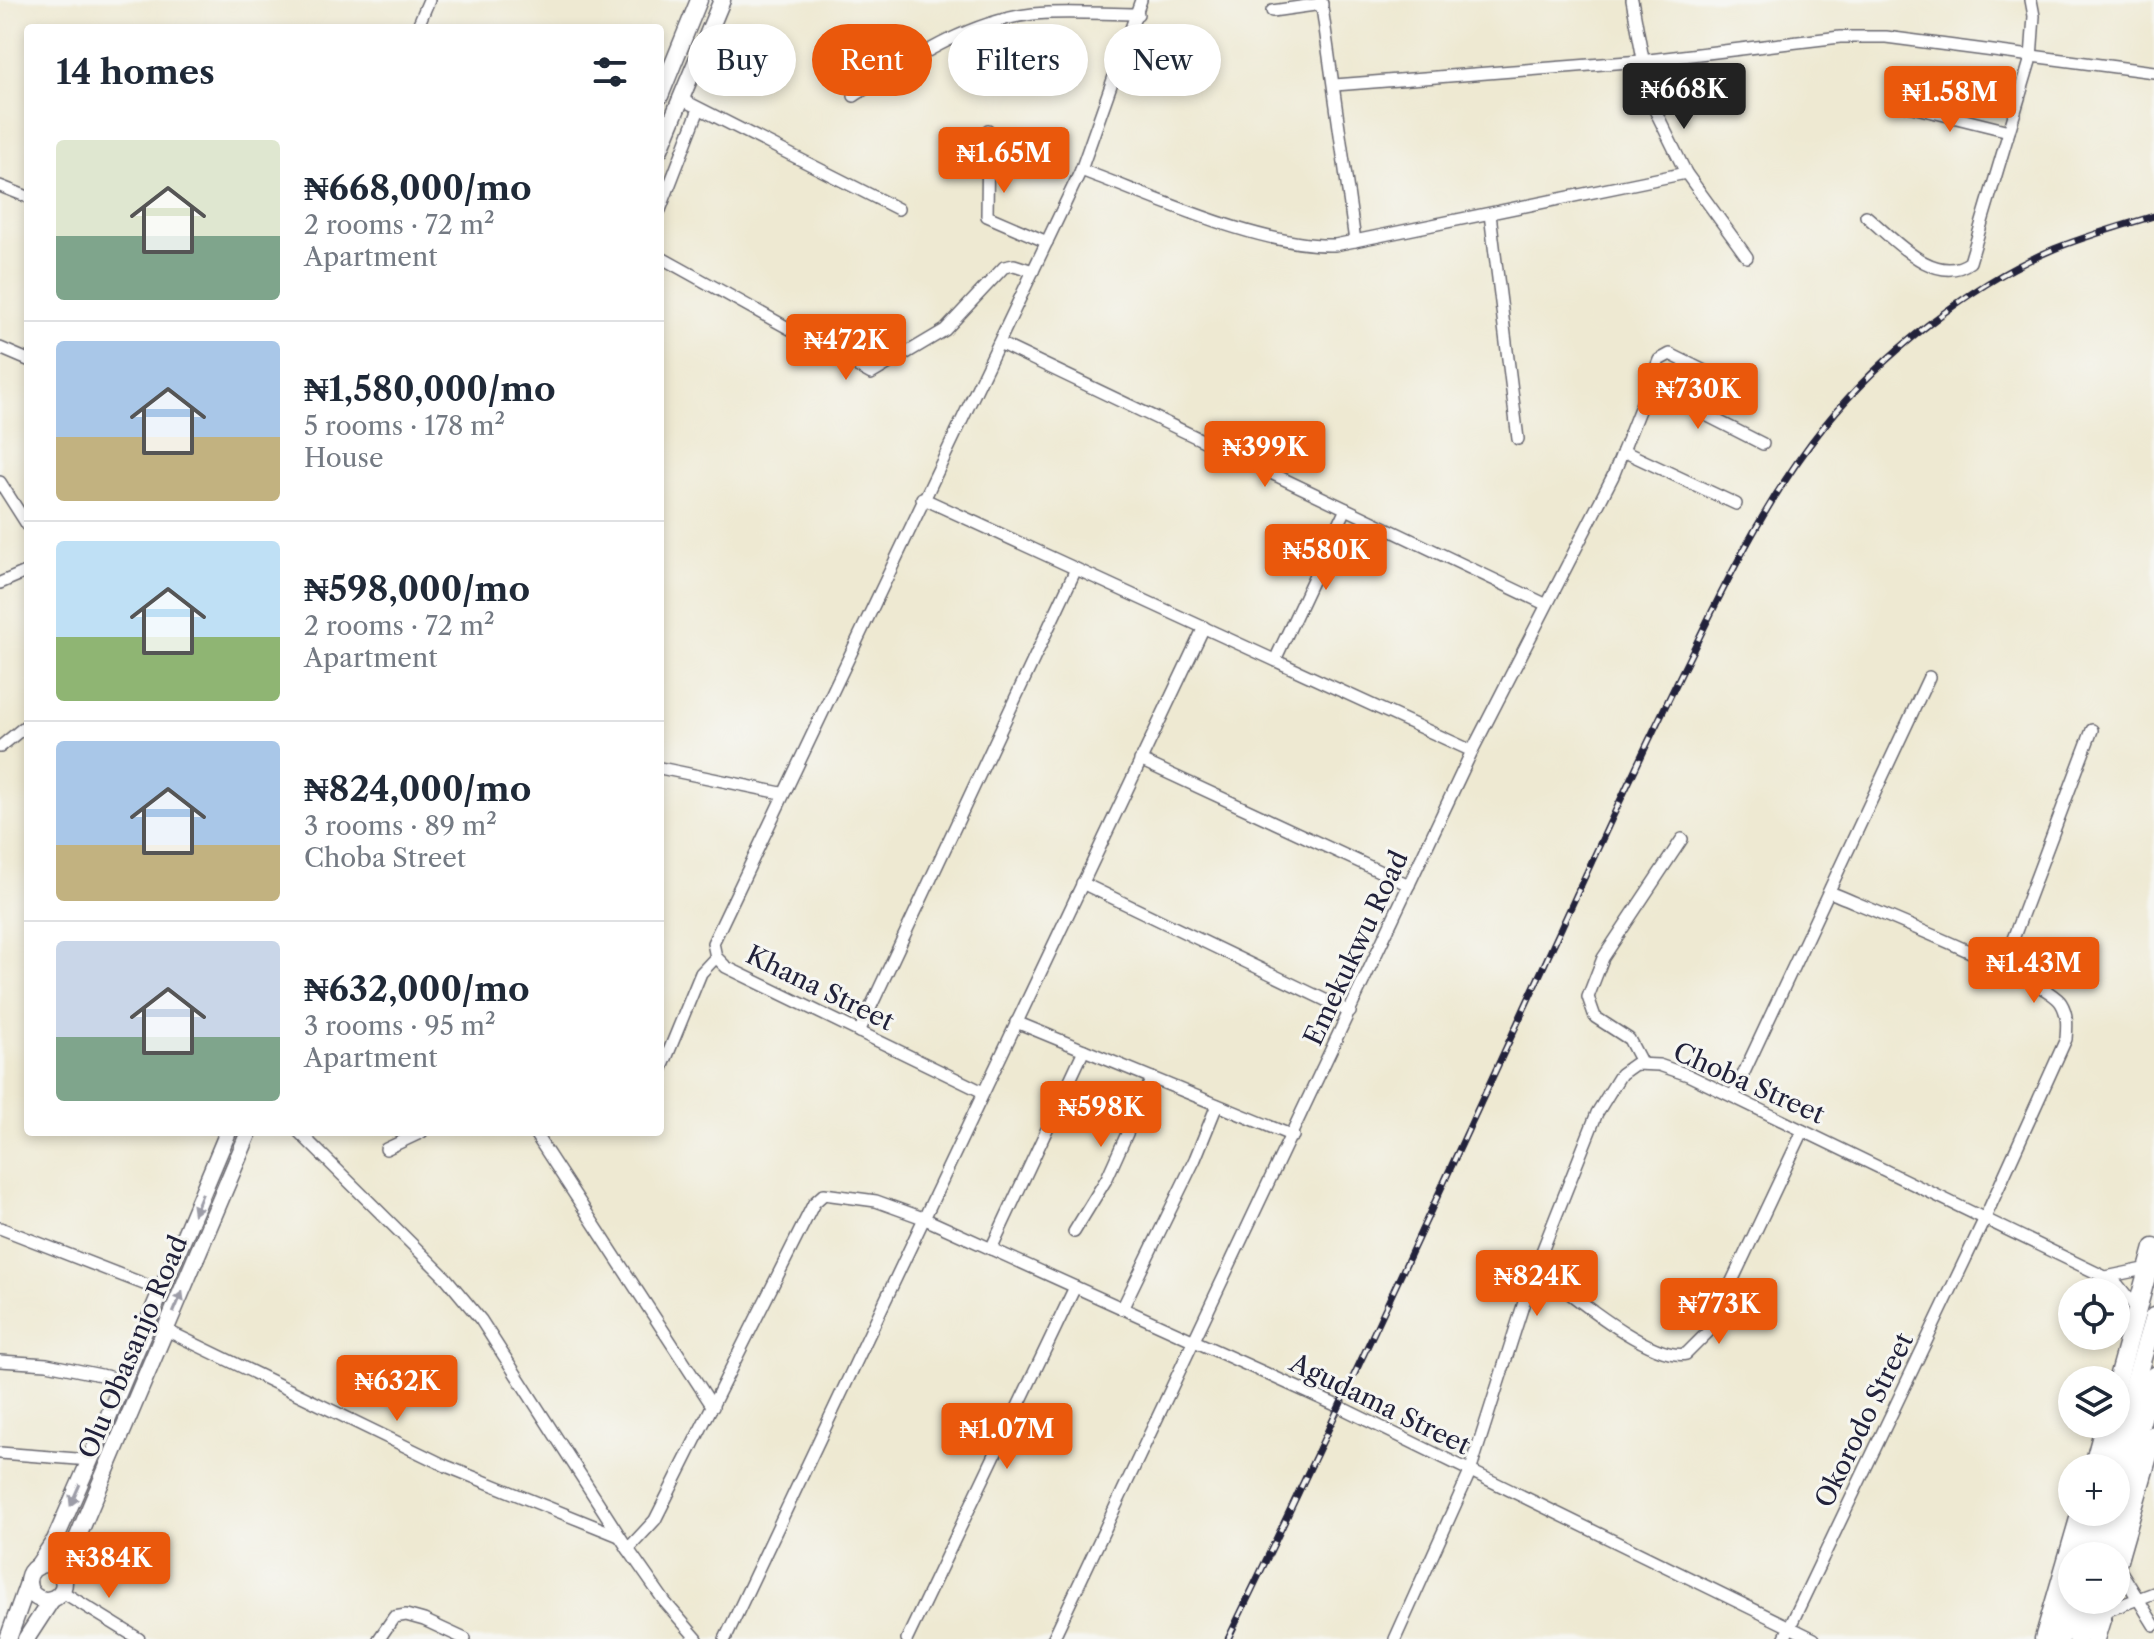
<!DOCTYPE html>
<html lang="en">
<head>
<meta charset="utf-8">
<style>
  :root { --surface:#fff; --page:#f2f2f3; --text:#1f2937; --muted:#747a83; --line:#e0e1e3; --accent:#ea580c }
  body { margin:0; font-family:"Libre Caslon Text",serif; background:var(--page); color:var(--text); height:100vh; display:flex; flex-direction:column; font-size:30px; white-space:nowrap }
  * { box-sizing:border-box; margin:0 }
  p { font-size:26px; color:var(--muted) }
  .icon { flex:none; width:44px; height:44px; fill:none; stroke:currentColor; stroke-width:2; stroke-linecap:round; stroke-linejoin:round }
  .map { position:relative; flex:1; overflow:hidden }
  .side { position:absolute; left:24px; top:24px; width:640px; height:1112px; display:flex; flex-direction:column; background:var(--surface); border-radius:8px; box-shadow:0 4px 12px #0003 }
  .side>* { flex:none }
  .banner { position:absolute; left:688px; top:24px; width:760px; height:72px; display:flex; gap:16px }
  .buttons { position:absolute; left:2058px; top:1278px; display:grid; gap:16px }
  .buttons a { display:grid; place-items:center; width:72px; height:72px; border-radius:50%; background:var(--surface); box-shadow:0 4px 12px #0003; font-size:40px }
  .price { position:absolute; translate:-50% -68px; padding:0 18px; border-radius:8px; background:var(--accent); color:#fff; font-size:26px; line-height:52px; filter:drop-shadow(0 2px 4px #0008) }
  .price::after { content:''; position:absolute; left:50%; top:48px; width:24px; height:18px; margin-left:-12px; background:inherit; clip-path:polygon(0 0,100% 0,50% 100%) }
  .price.current { background:#222; color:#fff }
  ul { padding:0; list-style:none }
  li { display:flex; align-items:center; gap:24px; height:200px; padding:0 32px }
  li+li { border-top:2px solid var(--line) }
  li span { display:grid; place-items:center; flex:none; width:224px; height:160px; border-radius:8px; color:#555 }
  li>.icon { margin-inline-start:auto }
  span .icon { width:96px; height:96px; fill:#fffc; stroke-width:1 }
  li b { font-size:34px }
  h2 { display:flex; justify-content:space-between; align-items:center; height:96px; padding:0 32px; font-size:34px }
  .chip { padding:0 28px; border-radius:36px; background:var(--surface); box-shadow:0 4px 12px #0003; font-size:28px; line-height:72px }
  .chip.current { background:var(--accent); color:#fff }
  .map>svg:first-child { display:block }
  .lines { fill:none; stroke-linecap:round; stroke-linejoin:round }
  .minor-casing { stroke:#696870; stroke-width:14 }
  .secondary-casing { stroke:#696870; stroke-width:19 }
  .primary-casing { stroke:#696870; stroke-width:21 }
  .trunk-casing { stroke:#696870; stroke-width:21 }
  .minor { stroke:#fff; stroke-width:11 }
  .secondary { stroke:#fff; stroke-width:16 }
  .primary { stroke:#fff; stroke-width:18 }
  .trunk { stroke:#fff; stroke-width:18 }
  .rail-casing { stroke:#22223b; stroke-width:7 }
  .rail { stroke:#f6f6f2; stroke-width:4; stroke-dasharray:12; stroke-linecap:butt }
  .oneway { fill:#9c9ca7 }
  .labels { text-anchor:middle; stroke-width:6; stroke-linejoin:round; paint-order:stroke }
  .street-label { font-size:26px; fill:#22223b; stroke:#f6f6f2 }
</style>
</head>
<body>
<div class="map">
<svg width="2154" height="1639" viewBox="0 0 2154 1639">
  <rect width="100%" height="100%" fill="#f6f6f2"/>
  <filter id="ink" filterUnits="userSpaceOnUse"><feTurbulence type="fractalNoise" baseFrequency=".0125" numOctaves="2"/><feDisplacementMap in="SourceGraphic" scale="16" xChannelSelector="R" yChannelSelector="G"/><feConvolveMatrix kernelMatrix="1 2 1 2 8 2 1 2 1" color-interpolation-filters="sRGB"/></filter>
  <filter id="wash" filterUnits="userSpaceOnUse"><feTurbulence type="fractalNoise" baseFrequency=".006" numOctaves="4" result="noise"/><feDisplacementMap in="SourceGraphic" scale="32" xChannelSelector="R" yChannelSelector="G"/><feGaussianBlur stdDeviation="1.8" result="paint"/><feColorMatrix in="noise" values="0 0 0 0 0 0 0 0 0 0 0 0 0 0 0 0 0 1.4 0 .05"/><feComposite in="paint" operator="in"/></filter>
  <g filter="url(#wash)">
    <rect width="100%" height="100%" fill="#eee9d2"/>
  </g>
  <g filter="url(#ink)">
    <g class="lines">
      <!-- minor casing -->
      <g class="minor-casing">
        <g id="minor">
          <path d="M1321,0L1355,241"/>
          <path d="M1632,0L1651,102L1686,173L1747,257"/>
          <path d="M1272,11L1322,4"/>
          <path d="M417,28L429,0"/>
          <path d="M1335,85L1641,61L1840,37H1886L2154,72"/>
          <path d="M854,96C908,62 967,21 1033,14C1067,11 1103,14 1138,14"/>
          <path d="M681,99L898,209"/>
          <path d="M1900,104L2009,131"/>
          <path d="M988,130L987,216L1047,242"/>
          <path d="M1081,170C1152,196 1262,248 1335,245L1686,173"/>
          <path d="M0,186L28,197"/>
          <path d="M660,210L699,109"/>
          <path d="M1490,214L1518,439"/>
          <path d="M1866,216C1892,237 1935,288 1970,262L2031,58L2034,16L2031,0"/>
          <path d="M660,257L871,374L945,330L1004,267L1014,265L1033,271"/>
          <path d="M999,343L1545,604"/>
          <path d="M0,348L28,360"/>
          <path d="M1649,386L1763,444"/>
          <path d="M1623,451L1736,504"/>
          <path d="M0,482L28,526"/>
          <path d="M922,498L1472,751"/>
          <path d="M0,583L28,571"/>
          <path d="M1275,660L1346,509"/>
          <path d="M0,747L28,724"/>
          <path d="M1140,760L1409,885"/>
          <path d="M660,768L781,793"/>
          <path d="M1082,883L1350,1012"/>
          <path d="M2002,968L2092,730"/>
          <path d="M1016,1022L1293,1136"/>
          <path d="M859,1032L1076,569"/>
          <path d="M1641,1062L1629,1039L1595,1017L1588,997L1603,958L1682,839"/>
          <path d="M660,1073L701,973L716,957"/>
          <path d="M983,1092L726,967L716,957L713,943L1081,170L1141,0"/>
          <path d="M1733,1096L1929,677"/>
          <path d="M299,1132L446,1278L481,1320L628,1549L665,1602L697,1639"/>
          <path d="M534,1132L713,1407"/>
          <path d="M386,1149L422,1132"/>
          <path d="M0,1228L162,1291"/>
          <path d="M1074,1232L1107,1178L1152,1078"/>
          <path d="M991,1249L1084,1050"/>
          <path d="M1535,1267C1567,1290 1648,1361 1686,1354L1708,1332L1803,1131"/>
          <path d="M2106,1277L2149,1268"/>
          <path d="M1122,1309L1195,1159L1217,1105"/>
          <path d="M166,1330L446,1466L619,1536"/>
          <path d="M0,1361L47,1364L125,1380"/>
          <path d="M0,1453L90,1460"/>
          <path d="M628,1549L655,1520L814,1203L824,1194L876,1201L923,1218L1340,1407L1814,1639"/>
          <path d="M2117,1565L2154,1625"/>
          <path d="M61,1591L139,1639"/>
          <path d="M2103,1612L2154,1593"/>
          <path d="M379,1639L394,1617L406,1615L424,1620L465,1639"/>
          <path d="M725,1639L1204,627"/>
          <path d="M907,1639L1075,1287"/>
          <path d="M1053,1639L1472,751L1613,476L1659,360L1670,354L1741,389"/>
          <path d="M1395,1639L1470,1472L1533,1274L1597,1113L1621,1074L1635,1064L1659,1065L1688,1075L2105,1277L2118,1285L2137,1309"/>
          <path d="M1784,1639L1984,1220L2066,1039C2067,1027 2068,1014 2061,1003C2046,979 1867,908 1830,892"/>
        </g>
      </g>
      <!-- secondary casing -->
      <g class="secondary-casing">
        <g id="secondary">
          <path d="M660,96L699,0"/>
          <path d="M660,149L722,0"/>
          <circle cx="46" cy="1582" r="18"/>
          <path d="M37,1567L55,1540L90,1460L228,1132"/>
          <path d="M63,1580L68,1560L249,1132"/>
          <path d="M8,1639L28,1583"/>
          <path d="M26,1639L52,1599"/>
        </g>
      </g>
      <!-- primary casing -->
      <g class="primary-casing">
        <g id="primary">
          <path d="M2116,1385L2154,1248"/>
          <path d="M2093,1468L2105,1424"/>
          <path d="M2116,1567L2154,1435"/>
          <path d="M2044,1639L2081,1512"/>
          <path d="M2095,1639L2107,1600"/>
        </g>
      </g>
      <!-- trunk casing -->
      <g class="trunk-casing">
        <g id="trunk">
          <path d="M2110,1468L2154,1317"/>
          <path d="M2116,1509L2154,1376"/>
          <path d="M2085,1556L2097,1512"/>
          <path d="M2102,1556L2115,1512"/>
          <path d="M2060,1639L2072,1599"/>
          <path d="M2078,1639L2089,1600"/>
        </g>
      </g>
      <!-- minor -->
      <use href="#minor" class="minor"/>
      <!-- secondary -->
      <use href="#secondary" class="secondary"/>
      <!-- primary -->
      <use href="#primary" class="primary"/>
      <!-- trunk -->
      <use href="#trunk" class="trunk"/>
      <!-- rail casing -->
      <g class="rail-casing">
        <path id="rail" d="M1228,1639C1347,1394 1461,1146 1575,898C1614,813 1654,728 1696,644C1733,568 1772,491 1825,425C1880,356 1972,283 2054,249C2086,236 2120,226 2154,216"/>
      </g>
      <!-- rail -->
      <use href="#rail" class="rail"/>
    </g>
    <!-- one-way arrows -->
    <defs><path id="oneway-solid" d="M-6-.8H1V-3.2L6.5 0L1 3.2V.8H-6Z" transform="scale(2)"/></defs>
    <g class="oneway">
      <use href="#oneway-solid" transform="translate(198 1204) rotate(112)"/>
      <use href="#oneway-solid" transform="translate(178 1302) rotate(-67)"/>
      <use href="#oneway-solid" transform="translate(75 1495) rotate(114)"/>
    </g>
  </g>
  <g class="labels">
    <!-- street labels -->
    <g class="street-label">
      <text transform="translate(1356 948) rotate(-65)" y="9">Emekukwu Road</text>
      <text transform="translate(820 988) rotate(26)" y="9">Khana Street</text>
      <text transform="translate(1749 1083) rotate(24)" y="9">Choba Street</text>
      <text transform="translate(133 1347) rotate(-67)" y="9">Olu Obasanjo Road</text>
      <text transform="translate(1380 1404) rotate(26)" y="9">Agudama Street</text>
      <text transform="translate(1864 1420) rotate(-64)" y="9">Okorodo Street</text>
    </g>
  </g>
</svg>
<div class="buttons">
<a><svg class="icon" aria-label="locate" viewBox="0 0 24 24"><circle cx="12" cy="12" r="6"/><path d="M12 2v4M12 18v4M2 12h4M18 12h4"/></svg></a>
<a><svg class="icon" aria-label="layers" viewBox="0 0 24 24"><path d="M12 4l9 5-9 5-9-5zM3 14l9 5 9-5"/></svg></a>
<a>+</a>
<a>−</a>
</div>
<b class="price current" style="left:1684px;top:131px">₦668K</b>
<b class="price" style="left:1950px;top:134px">₦1.58M</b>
<b class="price" style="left:1004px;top:195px">₦1.65M</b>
<b class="price" style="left:846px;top:382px">₦472K</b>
<b class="price" style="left:1698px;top:431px">₦730K</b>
<b class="price" style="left:1265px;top:489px">₦399K</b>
<b class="price" style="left:1326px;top:592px">₦580K</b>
<b class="price" style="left:2034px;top:1005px">₦1.43M</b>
<b class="price" style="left:1101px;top:1149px">₦598K</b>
<b class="price" style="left:1537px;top:1318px">₦824K</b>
<b class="price" style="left:1719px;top:1346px">₦773K</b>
<b class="price" style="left:397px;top:1423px">₦632K</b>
<b class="price" style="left:1007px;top:1471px">₦1.07M</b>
<b class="price" style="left:109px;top:1600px">₦384K</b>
<div class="banner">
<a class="chip">Buy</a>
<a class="chip current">Rent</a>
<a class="chip">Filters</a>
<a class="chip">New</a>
</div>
<section class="side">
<h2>14 homes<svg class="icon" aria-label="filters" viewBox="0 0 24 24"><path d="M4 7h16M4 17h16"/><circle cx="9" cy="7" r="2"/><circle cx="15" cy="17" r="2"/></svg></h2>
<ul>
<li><span style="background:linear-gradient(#dfe7d0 60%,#7fa58c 0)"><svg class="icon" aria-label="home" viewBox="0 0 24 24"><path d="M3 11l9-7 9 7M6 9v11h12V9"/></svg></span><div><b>₦668,000/mo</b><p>2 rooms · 72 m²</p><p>Apartment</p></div></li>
<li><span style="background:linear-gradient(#a9c7e8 60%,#c2b280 0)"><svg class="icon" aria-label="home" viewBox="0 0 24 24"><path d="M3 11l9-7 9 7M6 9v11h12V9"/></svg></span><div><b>₦1,580,000/mo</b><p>5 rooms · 178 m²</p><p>House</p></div></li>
<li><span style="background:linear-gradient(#bfe0f5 60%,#8fb573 0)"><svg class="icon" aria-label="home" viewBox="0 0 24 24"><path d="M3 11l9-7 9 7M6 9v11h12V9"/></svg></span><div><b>₦598,000/mo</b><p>2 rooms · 72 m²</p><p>Apartment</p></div></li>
<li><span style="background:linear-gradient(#a9c7e8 65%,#c2b280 0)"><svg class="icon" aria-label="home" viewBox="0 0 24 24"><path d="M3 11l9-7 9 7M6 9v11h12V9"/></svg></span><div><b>₦824,000/mo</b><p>3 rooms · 89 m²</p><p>Choba Street</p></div></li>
<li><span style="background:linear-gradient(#c9d6e8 60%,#7fa58c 0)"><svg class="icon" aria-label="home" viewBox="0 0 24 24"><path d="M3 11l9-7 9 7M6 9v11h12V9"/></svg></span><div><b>₦632,000/mo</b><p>3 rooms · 95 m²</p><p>Apartment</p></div></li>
</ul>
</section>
</div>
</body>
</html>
